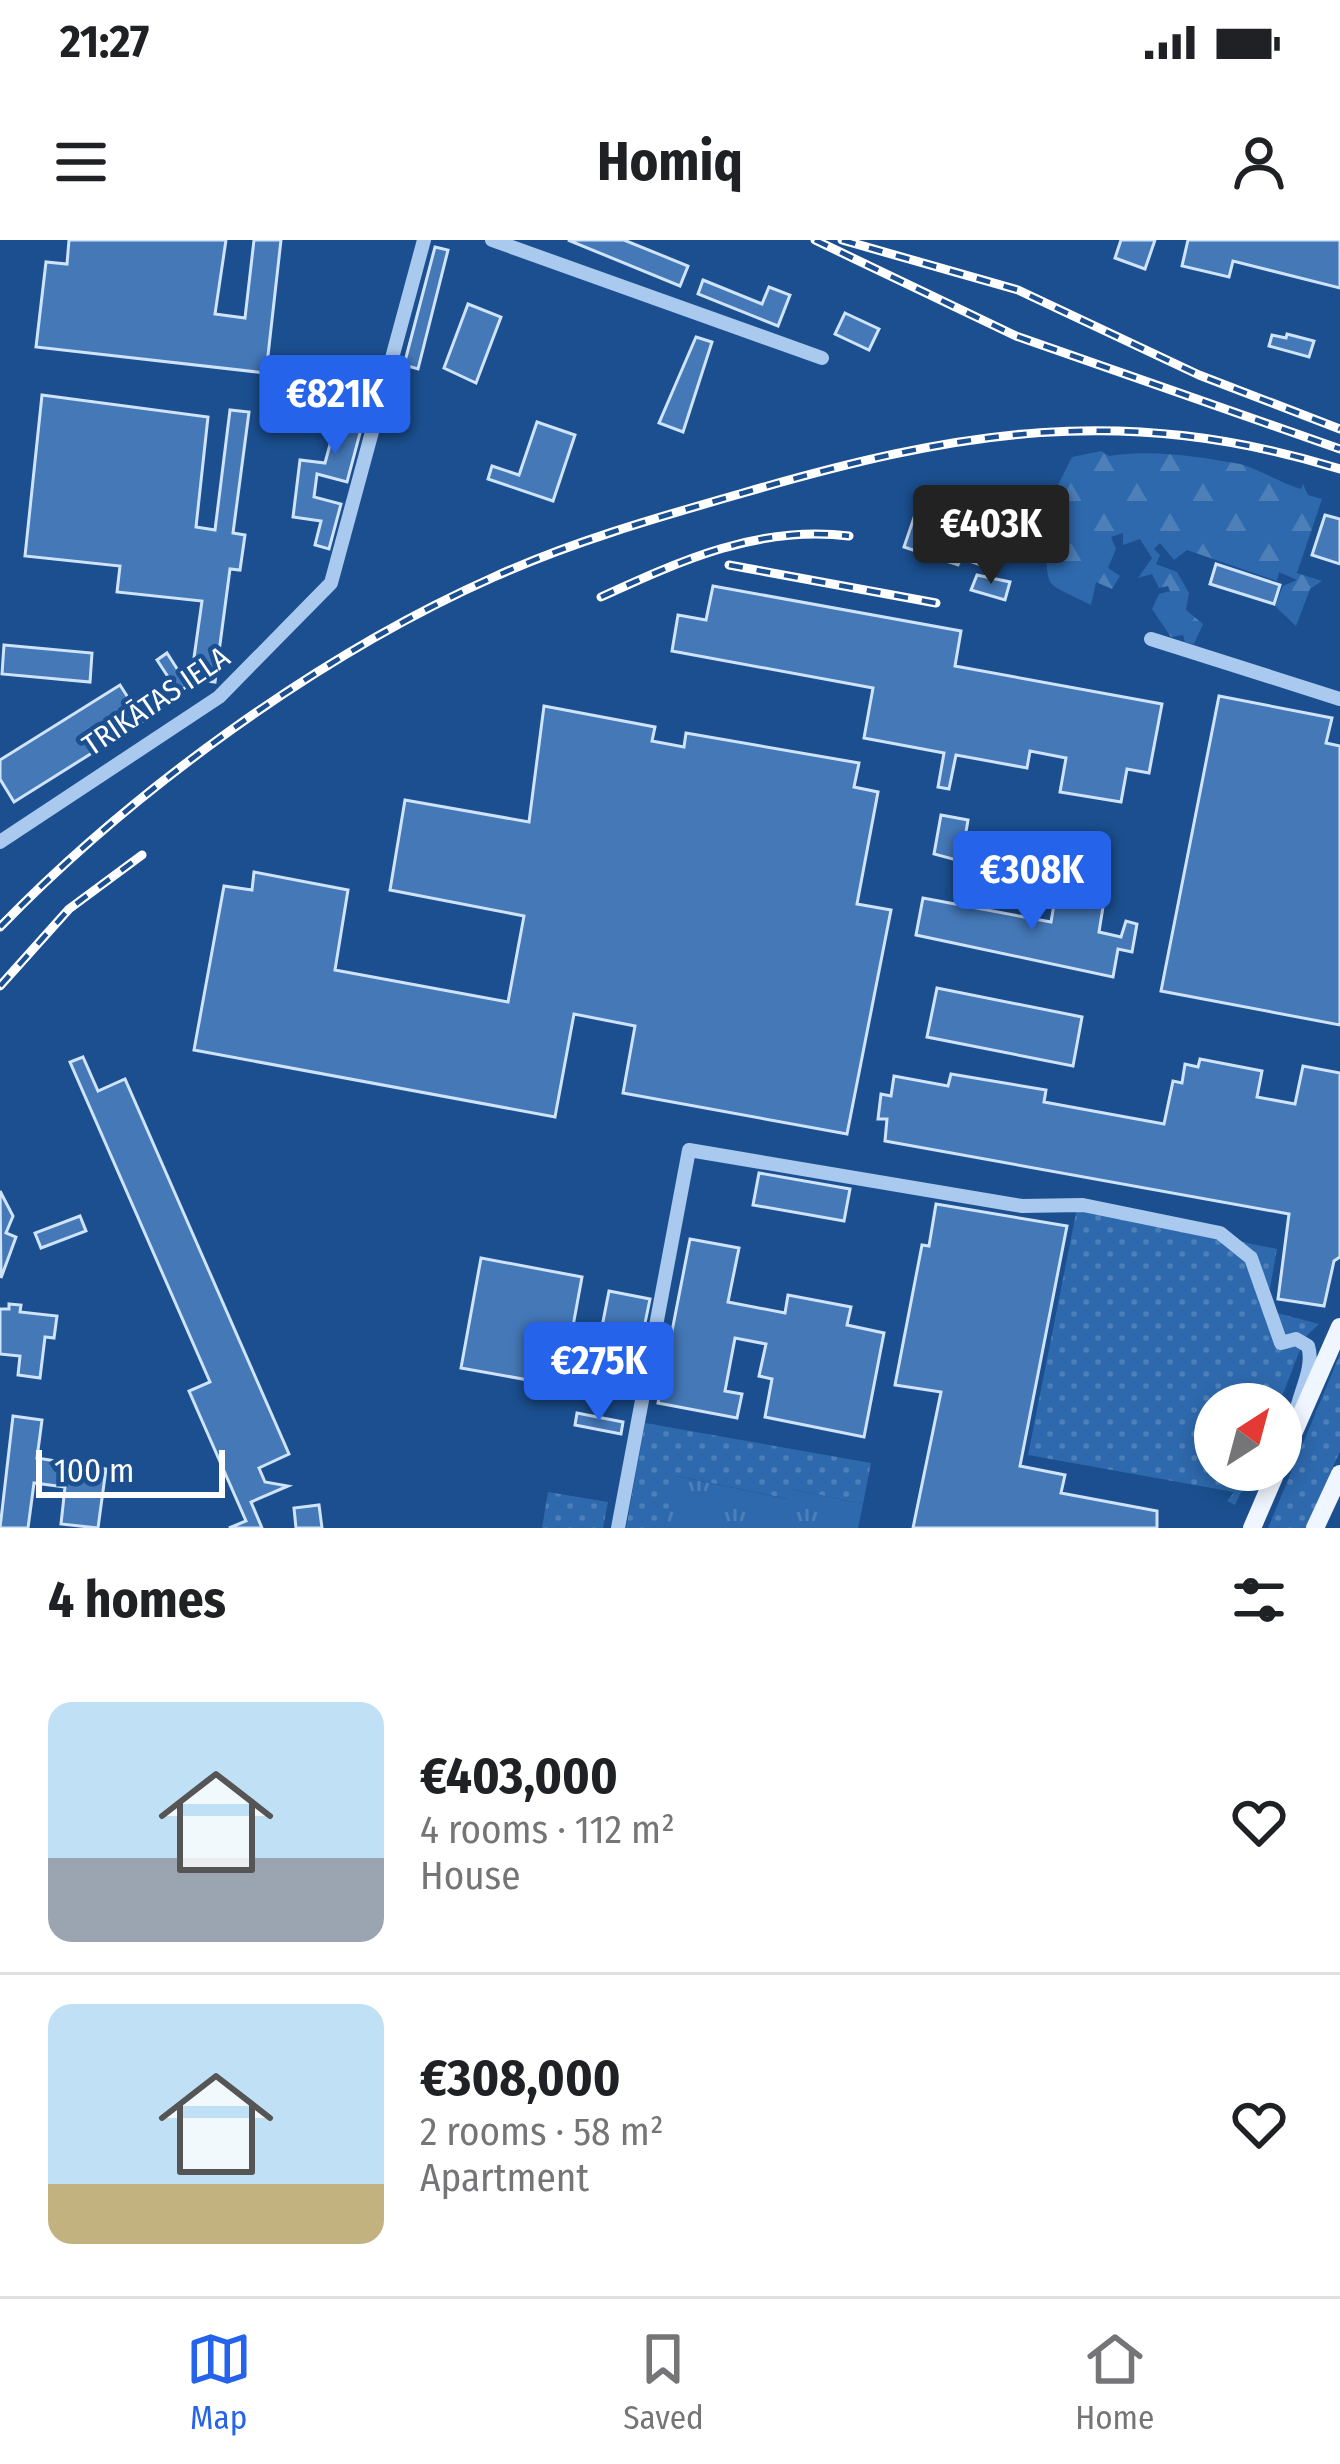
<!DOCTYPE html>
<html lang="en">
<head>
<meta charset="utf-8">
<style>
  :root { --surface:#fff; --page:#f6f6f6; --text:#202124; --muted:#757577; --line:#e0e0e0; --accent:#2563eb }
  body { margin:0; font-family:"Fira Sans Condensed",sans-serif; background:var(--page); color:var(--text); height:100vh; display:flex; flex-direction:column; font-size:45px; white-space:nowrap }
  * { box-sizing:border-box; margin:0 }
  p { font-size:39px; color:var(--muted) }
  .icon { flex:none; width:66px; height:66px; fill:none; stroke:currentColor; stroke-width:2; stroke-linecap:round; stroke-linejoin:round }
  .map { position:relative; height:1288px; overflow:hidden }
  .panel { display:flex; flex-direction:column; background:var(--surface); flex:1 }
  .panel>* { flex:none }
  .needle { width:78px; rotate:36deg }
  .buttons { position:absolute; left:1194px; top:1143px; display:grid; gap:24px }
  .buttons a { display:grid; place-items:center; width:108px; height:108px; border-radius:50%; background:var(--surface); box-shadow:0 6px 18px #0003; font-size:60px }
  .scale { position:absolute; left:36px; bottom:30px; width:189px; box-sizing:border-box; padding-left:12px; border:6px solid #fff; border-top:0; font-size:33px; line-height:42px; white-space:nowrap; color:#fff; -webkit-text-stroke:9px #1b4f8f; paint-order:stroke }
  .price { position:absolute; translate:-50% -102px; padding:0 27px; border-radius:12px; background:var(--accent); color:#fff; font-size:39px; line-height:78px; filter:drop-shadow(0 3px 6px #0008) }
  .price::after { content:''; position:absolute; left:50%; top:72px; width:36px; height:27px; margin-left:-18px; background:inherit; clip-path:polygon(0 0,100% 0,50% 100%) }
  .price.selected { background:#222; color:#fff }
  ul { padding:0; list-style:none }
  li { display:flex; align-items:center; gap:36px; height:300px; padding:0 48px }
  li+li { border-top:3px solid var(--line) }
  li span { display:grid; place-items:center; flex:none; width:336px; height:240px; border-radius:24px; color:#555 }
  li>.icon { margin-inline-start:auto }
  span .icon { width:144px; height:144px; fill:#fffc; stroke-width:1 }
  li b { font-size:51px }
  h2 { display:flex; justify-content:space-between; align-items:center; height:144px; padding:0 48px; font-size:51px }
  .status { display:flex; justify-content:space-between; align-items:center; height:84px; padding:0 60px; background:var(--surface); direction:ltr }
  .status svg { height:33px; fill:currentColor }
  header { display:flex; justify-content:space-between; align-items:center; height:156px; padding:0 48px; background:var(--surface); font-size:54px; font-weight:700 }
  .dock { display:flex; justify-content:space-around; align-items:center; height:168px; border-top:3px solid var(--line); background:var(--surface); font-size:33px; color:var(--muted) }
  .dock a { display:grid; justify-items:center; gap:6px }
  .dock .selected { color:var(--accent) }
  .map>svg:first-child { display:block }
  .grass { fill:url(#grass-dots) }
  .forest { fill:url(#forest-firs) }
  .park { fill:url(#park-tufts) }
  .building { fill:#4478b7; stroke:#cfe3fa; stroke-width:3 }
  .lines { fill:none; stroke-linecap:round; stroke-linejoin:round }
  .minor { stroke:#a9c9ee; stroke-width:14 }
  .major { stroke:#f0f6ff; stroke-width:18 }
  .rail-casing { stroke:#fff; stroke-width:9 }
  .rail { stroke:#1b4f8f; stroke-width:4.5; stroke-dasharray:14; stroke-linecap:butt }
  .labels { text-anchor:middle; stroke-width:9; stroke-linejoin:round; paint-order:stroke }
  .street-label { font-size:30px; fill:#fff; stroke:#1b4f8f }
</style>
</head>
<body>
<div class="status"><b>21:27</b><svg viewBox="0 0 49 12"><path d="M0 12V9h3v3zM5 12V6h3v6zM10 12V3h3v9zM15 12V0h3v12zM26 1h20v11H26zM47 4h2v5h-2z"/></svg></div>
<header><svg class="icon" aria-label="menu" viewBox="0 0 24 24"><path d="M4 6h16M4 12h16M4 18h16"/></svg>Homiq<svg class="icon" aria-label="person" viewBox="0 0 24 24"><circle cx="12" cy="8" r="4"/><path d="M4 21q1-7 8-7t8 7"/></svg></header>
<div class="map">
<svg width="1340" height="1288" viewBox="0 0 1340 1288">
  <defs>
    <pattern id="grass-dots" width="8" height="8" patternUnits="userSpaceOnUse" patternTransform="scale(3)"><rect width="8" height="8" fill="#2e69ad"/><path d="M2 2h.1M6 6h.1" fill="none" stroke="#4d80b9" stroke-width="1.8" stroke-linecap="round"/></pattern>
    <pattern id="forest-firs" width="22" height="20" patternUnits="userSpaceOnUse" patternTransform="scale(3)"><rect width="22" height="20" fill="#2e69ad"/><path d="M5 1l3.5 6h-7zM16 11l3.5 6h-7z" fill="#4d80b9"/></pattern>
    <pattern id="park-tufts" width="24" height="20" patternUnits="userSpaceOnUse" patternTransform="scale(3)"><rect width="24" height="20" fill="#2e69ad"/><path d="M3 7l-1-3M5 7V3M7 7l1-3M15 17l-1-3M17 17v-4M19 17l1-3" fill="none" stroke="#4d80b9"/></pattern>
  </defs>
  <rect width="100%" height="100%" fill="#1b4f8f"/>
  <!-- grass -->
  <g class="grass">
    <path d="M1077,968L1277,1009L1266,1070L1319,1084L1296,1106L1300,1110L1279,1164H1215V1230H1251L1235,1265L1227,1261L1234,1252L1028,1215Z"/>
    <path d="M1340,1114V1211L1306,1288H1268Z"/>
    <path d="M645,1183L871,1223L863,1264L791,1249L788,1259L677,1236L664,1288H626Z"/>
    <path d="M548,1252L608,1262L603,1288H542Z"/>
  </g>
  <!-- forest -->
  <path class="forest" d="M1101,211L1109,216C1154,209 1199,217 1240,224C1251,226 1284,244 1301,249L1303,244L1308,255L1322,259L1297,333L1322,341L1310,349L1296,386L1275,366L1283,346L1297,340L1279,332L1277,341L1187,310L1174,320L1160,303L1154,309L1160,315L1156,324L1177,332L1189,353L1186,370L1203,384L1194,404L1185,402L1183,395L1171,397L1152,369L1159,354L1170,351L1168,346L1159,348L1152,334L1138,338L1152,318L1140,299L1123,305V293L1111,297L1116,309L1108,328L1120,336L1112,349L1096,342L1091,365C1040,339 1051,352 1044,303L1056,316L1048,302L1056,268L1064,264L1054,253L1072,217Z"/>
  <!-- park -->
  <path class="park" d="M676,1236L787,1259L790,1249L863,1264L858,1288H664Z"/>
  <!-- building -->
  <g class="building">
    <path d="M69,0H226L215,74L245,78L254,0H281L266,133L36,107L46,22L67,24Z"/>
    <path d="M568,0H624L688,26L680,46Z"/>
    <path d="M1121,0H1155L1145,29L1115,18Z"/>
    <path d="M1188,0H1340V48L1233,21L1229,37L1182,26Z"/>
    <path d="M435,7L448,10L418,129L404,125Z"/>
    <path d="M703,40L762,64L769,47L790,55L778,86L698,54Z"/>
    <path d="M468,64L501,77L476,143L444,128Z"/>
    <path d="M845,73L879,89L869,110L835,94Z"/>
    <path d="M1287,94L1314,101L1309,117L1269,106L1272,95L1286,98Z"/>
    <path d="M696,97L712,102L683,192L659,183Z"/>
    <path d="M351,127L376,133L347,242L317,234L314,257L341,264L329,309L315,305L321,281L293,277L300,220L325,223Z"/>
    <path d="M42,155L208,177L196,287L215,290L230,170L249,172L233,293L245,295L240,330L230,329L215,442L191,439L202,361L117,352L120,326L25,316Z"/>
    <path d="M537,182L575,195L553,261L488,239L492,226L519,235Z"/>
    <path d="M918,266L992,291L981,325L961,318L958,325L904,307Z"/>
    <path d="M1325,275L1340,279V324L1312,315Z"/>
    <path d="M1216,324L1280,345L1274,364L1210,344Z"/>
    <path d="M977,335L1010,342L1005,360L971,350Z"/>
    <path d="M713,346L961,391L955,426L1162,464L1149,533L1127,529L1121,562L1060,552L1066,518L1030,511L1027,528L956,515L949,549L938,547L944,513L864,498L873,448L672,411L678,375L706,380Z"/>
    <path d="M4,405L92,413L90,442L2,434Z"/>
    <path d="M167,413L188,446L178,452L157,420Z"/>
    <path d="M120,445L143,481L14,562L0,539V520Z"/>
    <path d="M1219,456L1332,478L1326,503L1340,506V785L1161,751Z"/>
    <path d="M544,466L655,487L652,501L684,507L686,493L859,523L854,547L878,552L857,664L891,670L847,894L623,853L635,786L574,774L555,877L194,810L224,646L252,650L254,632L348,650L335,730L508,762L524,676L390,650L405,560L529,582Z"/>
    <path d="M941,575L968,580L965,598L1015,612L1013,620L1039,626L1035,641L934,614Z"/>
    <path d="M1057,647L1074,650L1072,660L1103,667L1099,692L1121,697L1126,681L1137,684L1132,712L1118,709L1113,737L916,695L923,658L1051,682Z"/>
    <path d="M937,748L1082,777L1073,826L927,797Z"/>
    <path d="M83,817L98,851L125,839L289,1214L259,1228L265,1242L288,1246L251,1262L262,1288H229L246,1281L189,1151L210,1142L70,822Z"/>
    <path d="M1200,819L1262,831L1257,857L1295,864L1303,826L1340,833V1017L1334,1021L1324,1066L1278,1059L1289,974L885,901L887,879H878L881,854L891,856L894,836L948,846L951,834L1046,850L1044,862L1164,884L1173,841L1182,843L1185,824L1198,827Z"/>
    <path d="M759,933L850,949L844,981L753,965Z"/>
    <path d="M0,951L13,976L6,993L16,997L1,1038Z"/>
    <path d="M936,964L1067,986L1020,1226L1065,1235L1061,1253L1157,1271V1288H913L941,1152L895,1145L922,1005L929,1006Z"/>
    <path d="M80,976L86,991L41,1008L35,993Z"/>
    <path d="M690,999L739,1008L728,1062L785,1073L788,1055L851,1067L847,1085L884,1093L864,1197L765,1177L772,1139L759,1136L766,1104L735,1098L725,1151L742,1154L737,1178L658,1163Z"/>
    <path d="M481,1018L582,1037L562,1146L461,1128Z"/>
    <path d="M609,1051L650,1059L638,1117L621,1113L616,1147L591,1143Z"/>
    <path d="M9,1064L21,1065L20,1072L57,1076L54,1098L45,1097L40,1138L18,1135L20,1116L0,1114V1069H9Z"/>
    <path d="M577,1173L623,1182L621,1194L575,1185Z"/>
    <path d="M13,1176L42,1180L37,1218L106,1229L98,1288L61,1284L65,1247L34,1243L28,1288H0Z"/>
    <path d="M319,1265L322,1288H296L294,1268Z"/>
  </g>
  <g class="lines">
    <!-- minor -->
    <g class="minor">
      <path d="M492,0L822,118"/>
      <path d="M1151,399L1340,459"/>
      <path d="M0,602L219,457L331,343L424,0"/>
      <path d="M618,1288L689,910L1022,966L1083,965L1220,993L1251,1018L1281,1103L1296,1099L1308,1106C1316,1131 1294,1160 1294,1187"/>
    </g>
    <!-- major -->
    <g class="major">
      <path d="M1281,1221L1340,1087"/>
      <path d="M1252,1288L1277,1230"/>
      <path d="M1315,1288L1340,1234"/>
    </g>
    <!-- rail casing -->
    <g class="rail-casing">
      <g id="rail">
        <path d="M815,0L1016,96L1340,209"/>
        <path d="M842,0L1018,50L1199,135L1340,189"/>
        <path d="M729,325L936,363"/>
        <path d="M601,357C682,320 759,285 849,296"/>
        <path d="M0,687C132,551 320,414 494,337C574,301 659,277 743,253C957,191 1122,162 1340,229"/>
        <path d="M0,746L69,669L142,615"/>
      </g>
    </g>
    <!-- rail -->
    <use href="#rail" class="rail"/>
  </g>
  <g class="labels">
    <!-- street labels -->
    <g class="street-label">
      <text transform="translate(156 461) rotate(-34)" y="10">TRIKĀTAS IELA</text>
    </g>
  </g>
</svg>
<div class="buttons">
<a><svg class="needle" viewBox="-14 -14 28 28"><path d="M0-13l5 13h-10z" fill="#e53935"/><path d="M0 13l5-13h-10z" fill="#757577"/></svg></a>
</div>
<div class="scale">100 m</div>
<b class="price" style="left:335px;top:217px">€821K</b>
<b class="price selected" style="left:991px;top:347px">€403K</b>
<b class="price" style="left:1032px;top:693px">€308K</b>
<b class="price" style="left:599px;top:1184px">€275K</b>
</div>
<section class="panel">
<h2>4 homes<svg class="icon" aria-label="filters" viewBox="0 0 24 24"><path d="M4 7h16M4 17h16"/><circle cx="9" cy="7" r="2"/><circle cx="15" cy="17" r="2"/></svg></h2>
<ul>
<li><span style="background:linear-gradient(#bfe0f5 65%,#9aa5b1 0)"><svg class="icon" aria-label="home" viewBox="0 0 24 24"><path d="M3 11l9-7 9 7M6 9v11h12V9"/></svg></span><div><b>€403,000</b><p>4 rooms · 112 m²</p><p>House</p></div><svg class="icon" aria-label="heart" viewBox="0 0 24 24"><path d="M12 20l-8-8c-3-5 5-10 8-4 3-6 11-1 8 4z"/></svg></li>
<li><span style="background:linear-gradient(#bfe0f5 75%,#c2b280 0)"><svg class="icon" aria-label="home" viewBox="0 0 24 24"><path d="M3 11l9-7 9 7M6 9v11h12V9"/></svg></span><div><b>€308,000</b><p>2 rooms · 58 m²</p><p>Apartment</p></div><svg class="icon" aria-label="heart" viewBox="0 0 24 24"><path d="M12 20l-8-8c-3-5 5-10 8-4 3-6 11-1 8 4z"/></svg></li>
</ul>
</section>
<nav class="dock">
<a class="selected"><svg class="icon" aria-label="map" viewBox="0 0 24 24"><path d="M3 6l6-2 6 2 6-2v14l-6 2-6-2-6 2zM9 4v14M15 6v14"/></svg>Map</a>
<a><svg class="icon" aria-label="saved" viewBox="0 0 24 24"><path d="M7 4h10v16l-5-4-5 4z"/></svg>Saved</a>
<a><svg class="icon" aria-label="home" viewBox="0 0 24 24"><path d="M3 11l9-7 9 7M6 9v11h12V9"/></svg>Home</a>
</nav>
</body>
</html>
